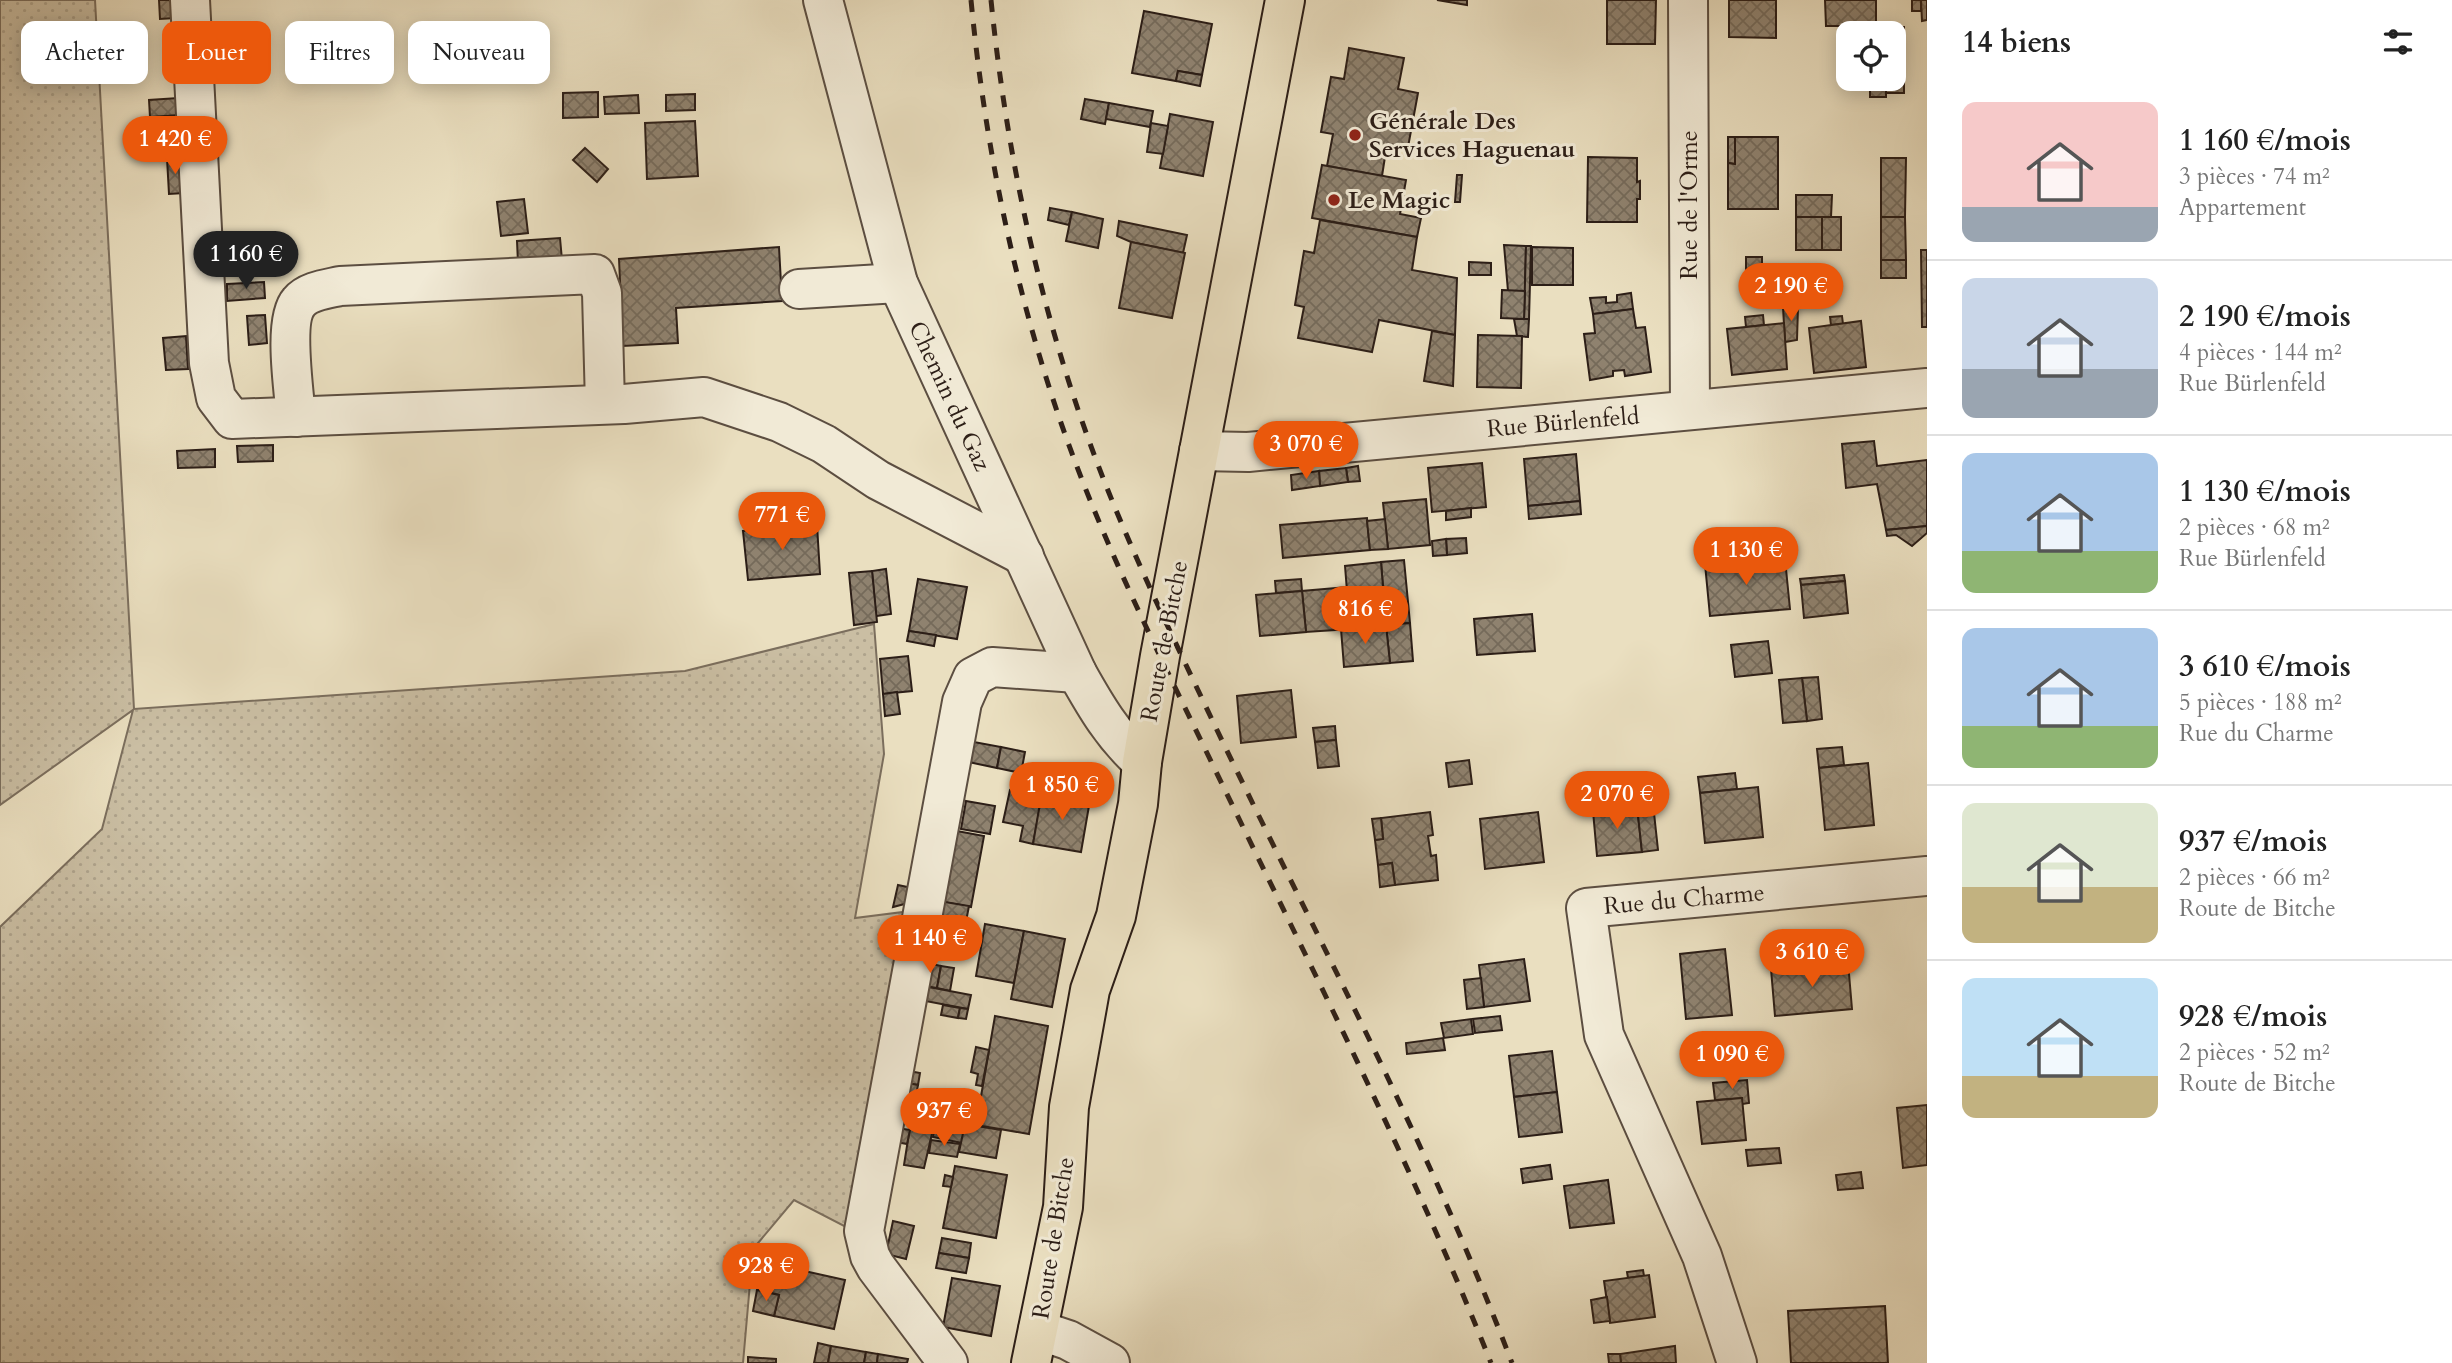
<!DOCTYPE html>
<html lang="fr">
<head>
<meta charset="utf-8">
<style>
  :root { --surface:#fff; --page:#f2f2f2; --text:#222; --muted:#767676; --line:#e0e0e0; --accent:#ea580c }
  body { margin:0; font-family:Cardo,serif; background:var(--page); color:var(--text); height:100vh; display:flex; flex-direction:column; font-size:26px; white-space:nowrap }
  * { box-sizing:border-box; margin:0 }
  p { font-size:23px; color:var(--muted) }
  .icon { flex:none; width:38px; height:38px; fill:none; stroke:currentColor; stroke-width:2; stroke-linecap:round; stroke-linejoin:round }
  .map { position:relative; flex:1; overflow:hidden }
  .panel { display:flex; flex-direction:column; background:var(--surface); width:525px }
  .panel>* { flex:none }
  .top-card { position:absolute; left:21px; top:21px; width:665px; height:63px; display:flex; gap:14px }
  .tools { position:absolute; left:1836px; top:21px; display:grid; gap:14px }
  .tools a { display:grid; place-items:center; width:70px; height:70px; border-radius:14px; background:var(--surface); box-shadow:0 4px 18px #0003; font-size:35px }
  .price { position:absolute; translate:-50% -60px; padding:0 16px; border-radius:24px; background:var(--accent); color:#fff; font-size:23px; line-height:46px; filter:drop-shadow(0 2px 4px #0008) }
  .price::after { content:''; position:absolute; left:50%; top:42px; width:21px; height:16px; margin-left:-10px; background:inherit; clip-path:polygon(0 0,100% 0,50% 100%) }
  .price.selected { background:#222; color:#fff }
  ul { padding:0; list-style:none }
  li { display:flex; align-items:center; gap:21px; height:175px; padding:0 35px }
  li+li { border-top:2px solid var(--line) }
  li span { display:grid; place-items:center; flex:none; width:196px; height:140px; border-radius:14px; color:#555 }
  li>.icon { margin-inline-start:auto }
  span .icon { width:84px; height:84px; fill:#fffc; stroke-width:1 }
  li b { font-size:30px }
  h2 { display:flex; justify-content:space-between; align-items:center; height:84px; padding:0 35px; font-size:30px }
  .pill { padding:0 24px; border-radius:14px; background:var(--surface); box-shadow:0 4px 18px #0003; font-size:24px; line-height:63px }
  .pill.selected { background:var(--accent); color:#fff }
  main { display:flex; flex:1; min-height:0 }
  .map>svg:first-child { display:block }
  .grass { fill:url(#grass-dots); stroke:#7b6e5d; stroke-width:2 }
  .building { fill:url(#building-cross-hatch); stroke:#2c1e17; stroke-width:2 }
  .lines { fill:none; stroke-linecap:round; stroke-linejoin:round }
  .minor-casing { stroke:#5c4e41; stroke-width:42 }
  .major-casing { stroke:#2c1e17; stroke-width:42 }
  .minor { stroke:#f1ead6; stroke-width:38 }
  .major { stroke:#eadfc0; stroke-width:38 }
  .rail { stroke:#2c1e17; stroke-width:5; stroke-dasharray:12 12; stroke-linecap:butt }
  .poi-dot { fill:#8f2418; stroke:#f1ead6; stroke-width:2.5 }
  .labels { text-anchor:middle; stroke-width:6; stroke-linejoin:round; paint-order:stroke }
  .poi-label { font-size:24px; font-weight:bold; fill:#2c1e17; stroke:#f1ead6; text-anchor:start }
  .street-label { font-size:24px; fill:#2c1e17; stroke:#f1ead6 }
</style>
</head>
<body>
<main>
<div class="map">
<svg width="1927" height="1363" viewBox="0 0 1927 1363">
  <defs>
    <pattern id="grass-dots" width="8" height="8" patternUnits="userSpaceOnUse" patternTransform="scale(1.75)"><rect width="8" height="8" fill="#cabea3"/><path d="M2 2h.1M6 6h.1" fill="none" stroke="#aea38c" stroke-width="1.8" stroke-linecap="round"/></pattern>
    <pattern id="building-cross-hatch" width="8" height="8" patternUnits="userSpaceOnUse" patternTransform="scale(1.75)"><rect width="8" height="8" fill="#8f826f"/><path d="M0 0l8 8M0 8l8-8" fill="none" stroke="#756a5a"/></pattern>
  </defs>
  <rect width="100%" height="100%" fill="#eadfc0"/>
  <filter id="stains"><feTurbulence type="fractalNoise" baseFrequency=".00286" numOctaves="4"/><feColorMatrix values="0 0 0 0 .2 0 0 0 0 .09 0 0 0 0 .02 0 0 0 .5 -.17"/></filter>
  <radialGradient id="worn" r=".72"><stop offset=".6" stop-color="#630" stop-opacity="0"/><stop offset="1" stop-color="#630" stop-opacity=".3"/></radialGradient>
  <!-- grass -->
  <path class="grass" d="M0,0H95L134,709L685,671L874,624L884,754L855,918L911,911L848,1228L794,1200L753,1249L743,1363H0V927L102,829L133,710L0,805Z"/>
  <!-- building -->
  <g class="building">
    <path d="M159,0H174L175,18L160,19Z"/>
    <path d="M1437,0H1467V5Z"/>
    <path d="M1607,0H1656L1655,44H1607Z"/>
    <path d="M1729,0H1776V38L1729,37Z"/>
    <path d="M1825,0H1876V26H1826Z"/>
    <rect x="1912" y="0" width="9" height="11"/>
    <path d="M1921,0H1927V20L1922,21Z"/>
    <path d="M1144,11L1212,24L1202,75L1178,71L1176,81L1132,73Z"/>
    <path d="M1886,27H1904V54H1894V33H1886Z"/>
    <path d="M1349,48L1404,58L1398,89L1418,93L1408,147L1387,144L1382,176L1327,166L1333,134L1321,132L1331,77L1344,79Z"/>
    <path d="M1894,54H1904V93H1886V79H1894Z"/>
    <path d="M1178,71L1202,75L1200,86L1176,81Z"/>
    <rect x="1870" y="79" width="16" height="18"/>
    <path d="M598,92V117L563,118V93Z"/>
    <path d="M695,94V110L666,111V95Z"/>
    <path d="M638,95L639,113L605,114L604,97Z"/>
    <path d="M178,98L180,115L150,117L149,100Z"/>
    <path d="M1085,99L1109,103L1105,124L1081,119Z"/>
    <path d="M1109,103L1153,111L1150,127L1106,119Z"/>
    <path d="M1170,114L1213,122L1203,176L1160,168Z"/>
    <path d="M695,121L698,176L647,179L645,123Z"/>
    <path d="M1151,123L1168,126L1163,154L1147,152Z"/>
    <path d="M1728,137H1735V164L1728,163Z"/>
    <path d="M1735,137H1778V209H1728V163L1735,164Z"/>
    <path d="M585,148L608,169L597,182L573,160Z"/>
    <path d="M1588,157L1637,158V182L1640,181V199H1637V222H1587Z"/>
    <path d="M167,158H182L184,193L169,194Z"/>
    <path d="M1881,158H1906L1905,217H1881Z"/>
    <path d="M1322,165L1406,180L1400,214L1421,218L1417,237L1312,218Z"/>
    <path d="M1457,175H1462L1460,202H1455Z"/>
    <path d="M1796,195H1832L1831,217H1796Z"/>
    <path d="M524,199L528,233L501,236L497,202Z"/>
    <path d="M1050,208L1072,212L1069,225L1048,220Z"/>
    <path d="M1072,212L1103,219L1098,248L1066,241Z"/>
    <rect x="1796" y="217" width="26" height="33"/>
    <rect x="1822" y="217" width="19" height="33"/>
    <path d="M1881,217H1905L1906,260H1881Z"/>
    <path d="M1320,220L1417,237L1412,270L1457,278L1455,335L1379,320L1372,352L1298,338L1304,307L1295,305L1304,251L1314,253Z"/>
    <path d="M1119,221L1187,235L1183,253L1131,242L1117,236Z"/>
    <path d="M560,238L562,260L518,263L517,241Z"/>
    <path d="M1131,242L1185,253L1172,318L1119,308Z"/>
    <path d="M1504,245L1526,246L1525,291H1508Z"/>
    <path d="M1526,246H1531L1529,319H1524Z"/>
    <path d="M779,247L782,301L676,308L678,343L623,346L619,259Z"/>
    <path d="M1532,247L1573,248V285H1532Z"/>
    <path d="M1921,250H1927V327H1922Z"/>
    <rect x="1746" y="257" width="16" height="29"/>
    <rect x="1881" y="260" width="25" height="18"/>
    <path d="M1469,262L1491,263V275H1469Z"/>
    <path d="M1780,266H1797V285H1781Z"/>
    <path d="M264,282L265,298L227,301V284Z"/>
    <path d="M1781,285H1797L1798,307H1781Z"/>
    <path d="M1502,290L1525,291L1524,319L1501,318Z"/>
    <path d="M1631,293L1633,309L1593,314L1590,298L1606,297V303L1617,302V295Z"/>
    <path d="M1783,307H1798L1797,340L1785,342Z"/>
    <path d="M1633,309L1636,328L1645,327L1651,372L1625,376L1624,370L1613,371V376L1590,380L1584,334L1595,333L1593,314Z"/>
    <path d="M265,315L267,343L249,345L247,316Z"/>
    <path d="M1763,315L1764,325L1746,327L1745,317Z"/>
    <path d="M1842,316L1843,324L1831,325L1830,317Z"/>
    <path d="M1514,319H1529L1528,337L1517,336Z"/>
    <path d="M1861,321L1866,367L1814,373L1809,328Z"/>
    <path d="M1784,323L1787,369L1732,375L1727,329Z"/>
    <path d="M1432,331L1455,335L1453,386L1424,381Z"/>
    <path d="M1478,335L1522,336L1521,388L1477,387Z"/>
    <path d="M186,336L188,369L166,370L163,338Z"/>
    <path d="M1874,441L1877,466L1927,460V526L1886,530L1877,484L1846,488L1842,444Z"/>
    <path d="M273,445V461L238,462L237,446Z"/>
    <path d="M215,449V467L178,468L177,451Z"/>
    <path d="M1576,454L1580,501L1528,506L1524,459Z"/>
    <path d="M1482,463L1486,507L1432,512L1428,468Z"/>
    <path d="M1358,466L1360,481L1348,482L1346,468Z"/>
    <path d="M1346,468L1348,482L1320,486L1319,471Z"/>
    <path d="M1319,471L1320,486L1292,490L1291,475Z"/>
    <path d="M1426,499L1430,545L1388,549L1383,503Z"/>
    <path d="M1580,501L1581,514L1529,519L1528,506Z"/>
    <path d="M1471,508V517L1446,520V511Z"/>
    <path d="M1367,518L1370,550L1283,558L1280,525Z"/>
    <path d="M1385,519L1388,549L1370,550L1367,521Z"/>
    <path d="M817,525L820,574L748,580L743,531Z"/>
    <path d="M1927,526V533L1912,546L1896,535L1887,536L1886,530Z"/>
    <path d="M1466,538L1467,553L1447,555L1446,539Z"/>
    <path d="M1446,539L1447,555L1433,556L1432,541Z"/>
    <path d="M1785,556L1786,569L1773,570L1772,558Z"/>
    <path d="M1772,558L1773,570L1786,569L1790,609L1710,616L1705,564Z"/>
    <path d="M1404,560L1410,623L1386,625L1381,562Z"/>
    <path d="M1381,562L1386,625L1350,629L1345,566Z"/>
    <path d="M886,569L891,614L876,616L872,571Z"/>
    <path d="M872,571L877,622L854,625L849,573Z"/>
    <path d="M1844,575L1845,581L1801,585L1800,579Z"/>
    <path d="M918,579L967,587L957,639L909,631Z"/>
    <path d="M1301,579L1302,591L1276,593L1275,581Z"/>
    <path d="M1845,581L1848,613L1804,618L1801,585Z"/>
    <path d="M1347,587L1350,629L1306,632L1302,591Z"/>
    <path d="M1302,591L1306,632L1260,636L1256,595Z"/>
    <path d="M1532,614L1535,651L1477,655L1474,619Z"/>
    <path d="M1410,623L1413,661L1390,663L1386,625Z"/>
    <path d="M1386,625L1390,663L1344,667L1341,629Z"/>
    <path d="M909,631L936,635L934,646L907,641Z"/>
    <path d="M1768,641L1772,673L1735,677L1731,645Z"/>
    <path d="M908,656L912,691L883,694L880,659Z"/>
    <path d="M1818,677L1822,719L1807,721L1802,678Z"/>
    <path d="M1802,678L1807,721L1783,723L1779,680Z"/>
    <path d="M1291,690L1296,737L1241,743L1237,696Z"/>
    <path d="M897,692L900,714L885,716L883,694Z"/>
    <path d="M1335,726L1336,740L1315,742L1313,728Z"/>
    <path d="M963,740L1001,747L997,768L959,760Z"/>
    <path d="M1336,740L1339,766L1318,768L1315,742Z"/>
    <path d="M1001,747L1025,752L1021,773L997,768Z"/>
    <path d="M1842,747L1844,765L1819,768L1817,749Z"/>
    <path d="M1469,760L1472,784L1449,787L1446,763Z"/>
    <path d="M1868,763L1874,825L1825,830L1819,768Z"/>
    <path d="M1735,773L1737,789L1700,793L1698,777Z"/>
    <path d="M1758,787L1763,837L1705,843L1700,793Z"/>
    <path d="M1010,790L1042,796L1033,844L1020,841L1023,826L1003,822Z"/>
    <path d="M1042,792L1090,800L1081,852L1033,844Z"/>
    <path d="M966,801L995,806L990,834L961,829Z"/>
    <path d="M1637,806L1642,852L1597,856L1593,811Z"/>
    <path d="M1430,812L1433,835L1428,836L1431,856L1436,855L1438,880L1395,885L1392,863L1378,865L1375,840L1383,839L1381,818Z"/>
    <path d="M1538,812L1544,862L1485,869L1480,819Z"/>
    <path d="M1654,813L1658,850L1642,852L1638,815Z"/>
    <path d="M1381,818L1383,839L1375,840L1372,819Z"/>
    <path d="M946,829L984,836L971,907L933,900Z"/>
    <path d="M1392,863L1395,885L1380,887L1378,865Z"/>
    <path d="M898,885L917,889L916,901L893,907Z"/>
    <path d="M933,900L969,906L961,947L926,941Z"/>
    <path d="M985,924L1024,931L1014,983L976,976Z"/>
    <path d="M1024,931L1065,939L1052,1007L1011,999Z"/>
    <path d="M1725,949L1732,1015L1686,1019L1680,954Z"/>
    <path d="M1524,959L1530,1001L1484,1007L1479,965Z"/>
    <path d="M923,962L941,966L937,988L918,985Z"/>
    <path d="M1848,962L1852,1009L1775,1016L1771,969Z"/>
    <path d="M941,966L954,968L950,991L937,988Z"/>
    <path d="M1481,978L1484,1007L1467,1009L1464,980Z"/>
    <path d="M918,985L971,995L968,1009L915,999Z"/>
    <path d="M943,1005L960,1008L958,1018L941,1015Z"/>
    <path d="M960,1008L968,1009L966,1019L958,1018Z"/>
    <path d="M995,1016L1048,1026L1029,1134L976,1125Z"/>
    <path d="M1500,1016L1502,1030L1475,1033L1473,1019Z"/>
    <path d="M1471,1019L1473,1034L1444,1038L1441,1023Z"/>
    <path d="M1443,1038L1445,1050L1407,1054L1406,1043Z"/>
    <path d="M976,1047L989,1050L982,1086L976,1085L978,1074L971,1072Z"/>
    <path d="M1552,1051L1557,1092L1514,1097L1509,1056Z"/>
    <path d="M904,1070L920,1073L918,1085L901,1082Z"/>
    <path d="M1747,1080L1749,1103L1742,1104V1098L1715,1100L1713,1083Z"/>
    <path d="M901,1082L918,1085L912,1114L896,1111Z"/>
    <path d="M1557,1092L1562,1132L1519,1137L1514,1097Z"/>
    <path d="M1742,1098L1746,1140L1702,1144L1697,1102Z"/>
    <path d="M1927,1105V1165L1903,1168L1897,1108Z"/>
    <path d="M913,1108L937,1112L924,1168L904,1165Z"/>
    <path d="M937,1112L967,1118L962,1143L933,1137Z"/>
    <path d="M965,1124L1001,1130L996,1158L959,1152Z"/>
    <path d="M898,1128L910,1130L907,1144L896,1142Z"/>
    <path d="M931,1140L960,1144L957,1157L929,1153Z"/>
    <path d="M1779,1148L1781,1163L1748,1166L1746,1150Z"/>
    <path d="M1550,1165L1552,1179L1523,1183L1521,1169Z"/>
    <path d="M955,1166L1007,1175L996,1238L943,1228Z"/>
    <path d="M1861,1172L1863,1188L1838,1190L1836,1175Z"/>
    <path d="M945,1175L953,1177L951,1187L943,1186Z"/>
    <path d="M1608,1180L1614,1223L1570,1228L1564,1186Z"/>
    <path d="M893,1221L914,1226L906,1259L886,1254Z"/>
    <path d="M942,1238L971,1243L969,1258L939,1253Z"/>
    <path d="M939,1253L969,1258L966,1273L936,1268Z"/>
    <path d="M764,1262L845,1280L834,1329L774,1316L779,1295L757,1290Z"/>
    <path d="M1643,1270L1644,1276L1628,1278L1627,1272Z"/>
    <path d="M1649,1275L1655,1317L1610,1323L1604,1281Z"/>
    <path d="M952,1278L1000,1286L991,1336L943,1327Z"/>
    <path d="M757,1290L779,1295L774,1316L753,1311Z"/>
    <path d="M1607,1297L1610,1321L1594,1323L1591,1300Z"/>
    <path d="M1885,1306L1888,1363H1791L1788,1311Z"/>
    <path d="M818,1343L831,1346L828,1363H814Z"/>
    <path d="M831,1346L866,1352L864,1363H828Z"/>
    <path d="M1675,1346L1676,1363H1621L1620,1354Z"/>
    <path d="M866,1352L878,1354L877,1363H864Z"/>
    <path d="M878,1354L908,1359L907,1363H877Z"/>
    <path d="M1608,1354H1620L1621,1363H1609Z"/>
    <path d="M748,1357L776,1359V1363H748Z"/>
  </g>
  <g class="lines">
    <!-- minor casing -->
    <g class="minor-casing">
      <g id="minor">
        <path d="M190,0L209,363L216,398L232,419L624,404L704,397L779,422L824,444L878,480L1024,556"/>
        <path d="M823,0L898,283L1077,673C1096,707 1113,736 1142,762"/>
        <path d="M1688,0L1690,410"/>
        <path d="M799,289L898,283"/>
        <path d="M296,417C294,392 283,320 299,302C308,291 327,289 340,286L595,274L602,293L605,404"/>
        <path d="M1199,451L1248,452L1927,388"/>
        <path d="M1038,1330L1068,1340L1110,1363"/>
        <path d="M948,1363L876,1267L870,1256L864,1231L962,702L973,677L992,667L1077,673"/>
        <path d="M1737,1363L1702,1256L1604,1035L1586,908L1927,876"/>
      </g>
    </g>
    <!-- major casing -->
    <g class="major-casing">
      <path id="major" d="M1031,1363L1063,1207L1069,1107L1090,990L1116,916L1138,804L1142,762L1160,656L1285,0"/>
    </g>
    <!-- minor -->
    <use href="#minor" class="minor"/>
    <!-- major -->
    <use href="#major" class="major"/>
    <!-- rail -->
    <g class="rail">
      <path d="M971,0C984,135 1010,267 1052,396C1092,520 1151,638 1208,755C1305,956 1408,1155 1491,1363"/>
      <path d="M991,0C1006,149 1037,297 1088,438C1124,538 1171,633 1216,728C1317,938 1429,1145 1512,1363"/>
    </g>
  </g>
  <!-- markers -->
  <g class="poi-dot">
    <circle cx="1355" cy="135" r="7"/>
    <circle cx="1334" cy="200" r="7"/>
  </g>
  <g class="labels">
    <!-- poi labels -->
    <g class="poi-label">
      <text x="1369" y="129">Générale Des<tspan x="1369" dy="28">Services Haguenau</tspan></text>
      <text x="1348" y="208">Le Magic</text>
    </g>
    <!-- street labels -->
    <g class="street-label">
      <text transform="translate(1689 205) rotate(-90)" y="8">Rue de l'Orme</text>
      <text transform="translate(950 396) rotate(65)" y="8">Chemin du Gaz</text>
      <text transform="translate(1563 422) rotate(-5)" y="8">Rue Bürlenfeld</text>
      <text transform="translate(1164 641) rotate(-79)" y="8">Route de Bitche</text>
      <text transform="translate(1684 899) rotate(-5)" y="8">Rue du Charme</text>
      <text transform="translate(1053 1238) rotate(-81)" y="8">Route de Bitche</text>
    </g>
  </g>
  <rect width="100%" height="100%" filter="url(#stains)"/>
  <rect width="100%" height="100%" fill="url(#worn)"/>
</svg>
<div class="tools">
<a><svg class="icon" aria-label="locate" viewBox="0 0 24 24"><circle cx="12" cy="12" r="6"/><path d="M12 2v4M12 18v4M2 12h4M18 12h4"/></svg></a>
</div>
<b class="price" style="left:175px;top:176px">1 420 €</b>
<b class="price selected" style="left:246px;top:291px">1 160 €</b>
<b class="price" style="left:1791px;top:323px">2 190 €</b>
<b class="price" style="left:1306px;top:481px">3 070 €</b>
<b class="price" style="left:782px;top:552px">771 €</b>
<b class="price" style="left:1746px;top:587px">1 130 €</b>
<b class="price" style="left:1365px;top:646px">816 €</b>
<b class="price" style="left:1062px;top:822px">1 850 €</b>
<b class="price" style="left:1617px;top:831px">2 070 €</b>
<b class="price" style="left:930px;top:975px">1 140 €</b>
<b class="price" style="left:1812px;top:989px">3 610 €</b>
<b class="price" style="left:1732px;top:1091px">1 090 €</b>
<b class="price" style="left:944px;top:1148px">937 €</b>
<b class="price" style="left:766px;top:1303px">928 €</b>
<div class="top-card">
<a class="pill">Acheter</a>
<a class="pill selected">Louer</a>
<a class="pill">Filtres</a>
<a class="pill">Nouveau</a>
</div>
</div>
<section class="panel">
<h2>14 biens<svg class="icon" aria-label="filters" viewBox="0 0 24 24"><path d="M4 7h16M4 17h16"/><circle cx="9" cy="7" r="2"/><circle cx="15" cy="17" r="2"/></svg></h2>
<ul>
<li><span style="background:linear-gradient(#f6c9c9 75%,#9aa5b1 0)"><svg class="icon" aria-label="home" viewBox="0 0 24 24"><path d="M3 11l9-7 9 7M6 9v11h12V9"/></svg></span><div><b>1 160 €/mois</b><p>3 pièces · 74 m²</p><p>Appartement</p></div></li>
<li><span style="background:linear-gradient(#c9d6e8 65%,#9aa5b1 0)"><svg class="icon" aria-label="home" viewBox="0 0 24 24"><path d="M3 11l9-7 9 7M6 9v11h12V9"/></svg></span><div><b>2 190 €/mois</b><p>4 pièces · 144 m²</p><p>Rue Bürlenfeld</p></div></li>
<li><span style="background:linear-gradient(#a9c7e8 70%,#8fb573 0)"><svg class="icon" aria-label="home" viewBox="0 0 24 24"><path d="M3 11l9-7 9 7M6 9v11h12V9"/></svg></span><div><b>1 130 €/mois</b><p>2 pièces · 68 m²</p><p>Rue Bürlenfeld</p></div></li>
<li><span style="background:linear-gradient(#a9c7e8 70%,#8fb573 0)"><svg class="icon" aria-label="home" viewBox="0 0 24 24"><path d="M3 11l9-7 9 7M6 9v11h12V9"/></svg></span><div><b>3 610 €/mois</b><p>5 pièces · 188 m²</p><p>Rue du Charme</p></div></li>
<li><span style="background:linear-gradient(#dfe7d0 60%,#c2b280 0)"><svg class="icon" aria-label="home" viewBox="0 0 24 24"><path d="M3 11l9-7 9 7M6 9v11h12V9"/></svg></span><div><b>937 €/mois</b><p>2 pièces · 66 m²</p><p>Route de Bitche</p></div></li>
<li><span style="background:linear-gradient(#bfe0f5 70%,#c2b280 0)"><svg class="icon" aria-label="home" viewBox="0 0 24 24"><path d="M3 11l9-7 9 7M6 9v11h12V9"/></svg></span><div><b>928 €/mois</b><p>2 pièces · 52 m²</p><p>Route de Bitche</p></div></li>
</ul>
</section>
</main>
</body>
</html>
